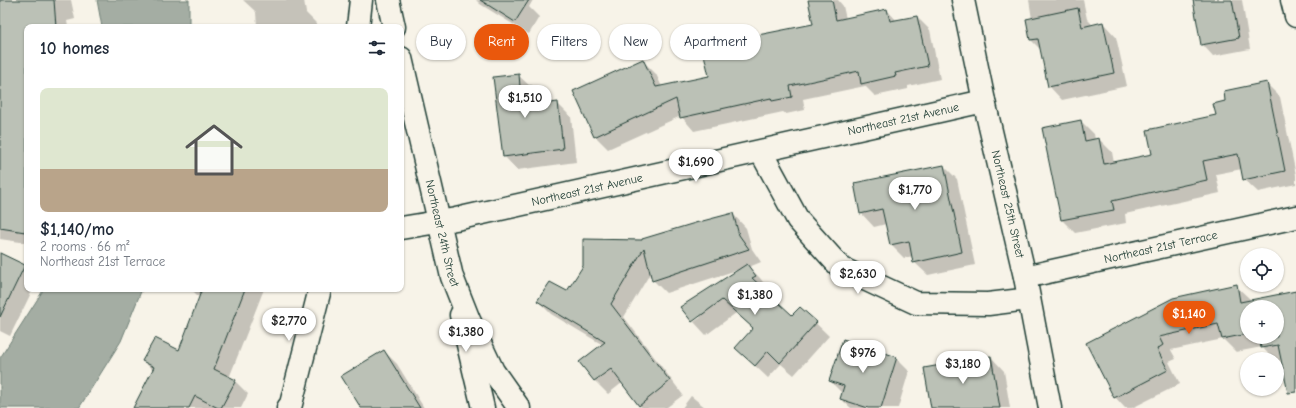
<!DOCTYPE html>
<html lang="en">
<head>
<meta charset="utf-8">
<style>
  :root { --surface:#fff; --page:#f6f6f7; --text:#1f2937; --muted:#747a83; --line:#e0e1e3; --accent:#ea580c }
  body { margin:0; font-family:"Comic Neue",sans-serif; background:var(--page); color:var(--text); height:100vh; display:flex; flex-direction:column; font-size:15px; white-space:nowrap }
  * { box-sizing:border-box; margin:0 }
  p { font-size:13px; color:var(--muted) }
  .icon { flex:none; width:22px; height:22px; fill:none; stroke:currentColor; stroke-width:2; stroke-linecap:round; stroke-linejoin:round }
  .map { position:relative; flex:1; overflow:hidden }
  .details { position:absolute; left:24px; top:24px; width:380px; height:268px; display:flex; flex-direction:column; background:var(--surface); border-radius:8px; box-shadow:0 1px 3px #0004 }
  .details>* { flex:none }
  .hud { position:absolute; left:416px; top:24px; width:380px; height:36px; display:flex; gap:8px }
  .fabs { position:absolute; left:1240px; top:248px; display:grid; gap:8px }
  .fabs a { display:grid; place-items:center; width:44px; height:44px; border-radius:50%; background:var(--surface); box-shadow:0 1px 3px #0004; font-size:20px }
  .price { position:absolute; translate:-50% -34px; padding:0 9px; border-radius:14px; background:#fff; color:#222; font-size:13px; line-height:26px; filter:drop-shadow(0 1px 2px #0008) }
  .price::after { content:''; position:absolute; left:50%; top:24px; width:12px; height:9px; margin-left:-6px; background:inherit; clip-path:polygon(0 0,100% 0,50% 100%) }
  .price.current { background:var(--accent); color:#fff }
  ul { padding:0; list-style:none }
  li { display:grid; align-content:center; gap:8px; height:212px; padding:0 16px }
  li+li { border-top:1px solid var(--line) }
  li span { display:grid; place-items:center; height:124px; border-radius:8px; color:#555 }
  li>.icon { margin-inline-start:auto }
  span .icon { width:72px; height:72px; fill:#fffc; stroke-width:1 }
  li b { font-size:17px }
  h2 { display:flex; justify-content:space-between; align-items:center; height:48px; padding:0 16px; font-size:17px }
  .chip { padding:0 14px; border-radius:18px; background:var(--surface); box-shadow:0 1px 3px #0004; font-size:14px; line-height:36px }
  .chip.current { background:var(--accent); color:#fff }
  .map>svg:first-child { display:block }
  .water { fill:#a4ada3; stroke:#6f8077 }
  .shadow { fill:#0003; fill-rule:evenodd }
  .building { fill:#bbc1b6; stroke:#1f3d34 }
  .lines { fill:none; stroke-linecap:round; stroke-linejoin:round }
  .minor-casing { stroke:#1f3d34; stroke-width:25 }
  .tertiary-casing { stroke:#1f3d34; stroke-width:25 }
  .minor { stroke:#f7f3e8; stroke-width:22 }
  .tertiary { stroke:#f7f3e8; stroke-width:22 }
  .labels { text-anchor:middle; stroke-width:3.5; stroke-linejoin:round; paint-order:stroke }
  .street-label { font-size:12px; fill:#1f3d34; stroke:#f7f3e8 }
</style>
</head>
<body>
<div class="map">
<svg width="1296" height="408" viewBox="0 0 1296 408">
  <rect width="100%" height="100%" fill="#f7f3e8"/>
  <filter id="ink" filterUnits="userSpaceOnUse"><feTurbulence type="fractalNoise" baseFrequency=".025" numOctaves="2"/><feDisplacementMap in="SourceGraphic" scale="8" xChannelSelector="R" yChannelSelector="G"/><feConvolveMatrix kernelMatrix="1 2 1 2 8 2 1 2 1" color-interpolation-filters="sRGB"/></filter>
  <g filter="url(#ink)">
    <!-- water -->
    <g class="water">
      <path d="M97,0H189V27H102Z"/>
      <path d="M44,289H142L121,341L79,408H0V358Z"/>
    </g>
    <!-- shadow -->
    <g class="shadow">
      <path d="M0,0H71L75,19L67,21L68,27H27V243L0,239Z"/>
      <path d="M243,0H304L306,13L317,24V27H257L256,12Z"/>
      <path d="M476,0H533L529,7L539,17L529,34L480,4Z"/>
      <path d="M809,0H838L843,6L846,19L887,10L897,21L917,17L930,30L940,79L908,86V89L875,96L865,86L803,99L805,110L786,114L783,112L694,131L681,116L608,149L595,136L643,61L656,74L662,87L710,76L760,39L814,24Z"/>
      <path d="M1029,0H1083L1087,19L1091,23L1092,26L1103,23L1116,37L1127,86L1062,100L1049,86L1041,50L1031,40L1032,19Z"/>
      <path d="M1194,0H1242L1250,49L1213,56L1202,44Z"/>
      <path d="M518,75L545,100L546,105L557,103L571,117L576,162L517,170L504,156Z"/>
      <path d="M1266,83L1280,97L1296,175V184L1258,192L1244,179L1242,169L1216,174L1220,193L1125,214L1126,223L1075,233L1062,220L1081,121L1094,134L1095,140L1099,139L1112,152L1114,163L1154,155L1217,116L1227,102Z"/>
      <path d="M944,166L957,179L975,265L928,275L914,262L913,256L904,258L890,244L886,224L874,227L861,213Z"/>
      <path d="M733,214L746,228L752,249L761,262L749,267L760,278L768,289L765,292L792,317L800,308L829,336L794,375L781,364L768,378L750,361L754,329L736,313L706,335L694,322L701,317L700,316L737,270L666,293L653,280L651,272L624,317L683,395L666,408H642L622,383L608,394L595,381L581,362L603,345L551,314L538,301L568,293L643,241Z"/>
      <path d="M0,254L24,266L27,269V289H33L10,336L0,331Z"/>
      <path d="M1236,286L1250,299V301L1296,292V373L1282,360L1277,361V359H1273L1262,347L1236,352L1223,339L1171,350L1176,359L1169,362L1180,384L1132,408H1125L1115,397L1087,343ZM1247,307H1277V337H1247Z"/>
      <path d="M191,289H264L229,378L235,381L248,394L241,408H134L154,371L143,361L179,352L200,298Z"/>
      <path d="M384,351L397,364L424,408H362Z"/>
      <path d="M991,357L1004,371L1010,408H932Z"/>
      <path d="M896,358L909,371L898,408H851L841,399L843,394L830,381Z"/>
      <path d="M691,396L706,408H682Z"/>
    </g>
    <!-- building -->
    <g class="building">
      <path d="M0,0H54L56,27H27V214L25,232L0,228Z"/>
      <path d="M480,0H529L515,22Z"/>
      <path d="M808,0H832L836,20L887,9L890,21L917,16L928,66L895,73L896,76L861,84L859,71L790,86L792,97L772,101L771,98L680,118L676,99L594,137L573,91L643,59L656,87L709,76L703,50L759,38L758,35L813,24Z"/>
      <path d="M1193,0H1232L1239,38L1201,45Z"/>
      <path d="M1078,8L1082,27L1103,22L1114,73L1048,87L1038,39L1030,40L1026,19Z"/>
      <path d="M519,74L520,87L532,86L535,105L558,102L563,149L503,157L493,77Z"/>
      <path d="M1267,82L1285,171L1243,180L1238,154L1203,161L1207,180L1112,201L1114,210L1061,220L1042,128L1081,120L1085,141L1099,138L1104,164L1152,154L1147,130L1216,115L1213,104L1225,101L1224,91Z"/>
      <path d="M944,165L962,252L913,263L909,241L890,245L882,209L860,214L854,183Z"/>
      <path d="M733,213L739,235L749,249L652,281L644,248L611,304L670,381L639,406L611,369L594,381L579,362L605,342L537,301L550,282L567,291L583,266V239L642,240V239L695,223Z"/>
      <path d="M0,253L25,265L0,317Z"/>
      <path d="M747,264L756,276L752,278L792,315L800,307L817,322L780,363L768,351L755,366L735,348L753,328L722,300L692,322L680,307Z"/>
      <path d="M1237,284L1240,302L1296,291V392L1288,393L1278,345L1261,348L1259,337H1277V307H1247V334L1222,339L1218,324L1159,337L1163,345L1157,349L1168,370L1114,398L1086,343L1173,298Z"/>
      <path d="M202,289H245L214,369L236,380L221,408H218L195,396L189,408H133L154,367L142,361L155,338L179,350Z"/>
      <path d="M843,339L897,357L881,408H868L840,399L844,386L829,381Z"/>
      <path d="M384,350L420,408H361L341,376Z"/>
      <path d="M991,356L1000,408H931L924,368Z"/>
    </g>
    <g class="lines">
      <!-- minor casing -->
      <g class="minor-casing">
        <g id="minor">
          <path id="s1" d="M963,0L984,101L1025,277L1050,408"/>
          <path d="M1292,0L1296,16"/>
          <path d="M358,27L361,0"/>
          <path d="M761,152L798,220L841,268L916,303L988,304L1029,299"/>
          <path id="s2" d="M401,228L456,219L984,101"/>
          <path id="s3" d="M1025,277L1296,217"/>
          <path d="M461,315L483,408"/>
          <path d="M288,408L291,404L320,289"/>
        </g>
      </g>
      <!-- tertiary casing -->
      <g class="tertiary-casing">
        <g id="tertiary">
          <path d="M388,0L394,27"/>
          <path id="s4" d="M401,58L452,277L469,320L493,371L519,408"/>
        </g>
      </g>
      <!-- minor -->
      <use href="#minor" class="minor"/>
      <!-- tertiary -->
      <use href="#tertiary" class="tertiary"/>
    </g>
  </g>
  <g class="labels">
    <!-- street labels -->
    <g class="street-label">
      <text dy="4" stroke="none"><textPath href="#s2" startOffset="514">Northeast 21st Avenue</textPath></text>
      <text dy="4" stroke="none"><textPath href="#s2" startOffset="190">Northeast 21st Avenue</textPath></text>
      <text dy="4" stroke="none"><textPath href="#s1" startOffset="209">Northeast 25th Street</textPath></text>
      <text dy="4" stroke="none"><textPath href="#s4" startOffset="180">Northeast 24th Street</textPath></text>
      <text dy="4" stroke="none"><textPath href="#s3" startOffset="139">Northeast 21st Terrace</textPath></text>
    </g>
  </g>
</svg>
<div class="fabs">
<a><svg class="icon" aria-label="locate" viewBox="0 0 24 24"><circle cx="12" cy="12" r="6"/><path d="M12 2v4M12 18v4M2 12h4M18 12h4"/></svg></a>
<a>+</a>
<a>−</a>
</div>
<b class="price" style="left:525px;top:119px">$1,510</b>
<b class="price" style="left:696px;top:183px">$1,690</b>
<b class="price" style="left:915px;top:211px">$1,770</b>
<b class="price" style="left:858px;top:295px">$2,630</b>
<b class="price" style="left:755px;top:316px">$1,380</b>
<b class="price current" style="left:1189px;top:335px">$1,140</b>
<b class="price" style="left:289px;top:342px">$2,770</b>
<b class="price" style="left:466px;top:353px">$1,380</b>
<b class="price" style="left:863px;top:374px">$976</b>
<b class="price" style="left:963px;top:385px">$3,180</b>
<div class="hud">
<a class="chip">Buy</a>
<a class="chip current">Rent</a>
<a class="chip">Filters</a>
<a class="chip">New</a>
<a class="chip">Apartment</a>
</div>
<section class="details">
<h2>10 homes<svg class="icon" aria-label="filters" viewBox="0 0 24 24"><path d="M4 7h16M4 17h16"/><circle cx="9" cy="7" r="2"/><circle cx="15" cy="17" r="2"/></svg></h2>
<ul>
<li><span style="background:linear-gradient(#dfe7d0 65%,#b9a48a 0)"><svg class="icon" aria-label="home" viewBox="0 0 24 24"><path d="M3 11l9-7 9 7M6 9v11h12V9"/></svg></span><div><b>$1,140/mo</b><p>2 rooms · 66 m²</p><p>Northeast 21st Terrace</p></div></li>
</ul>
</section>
</div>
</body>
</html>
